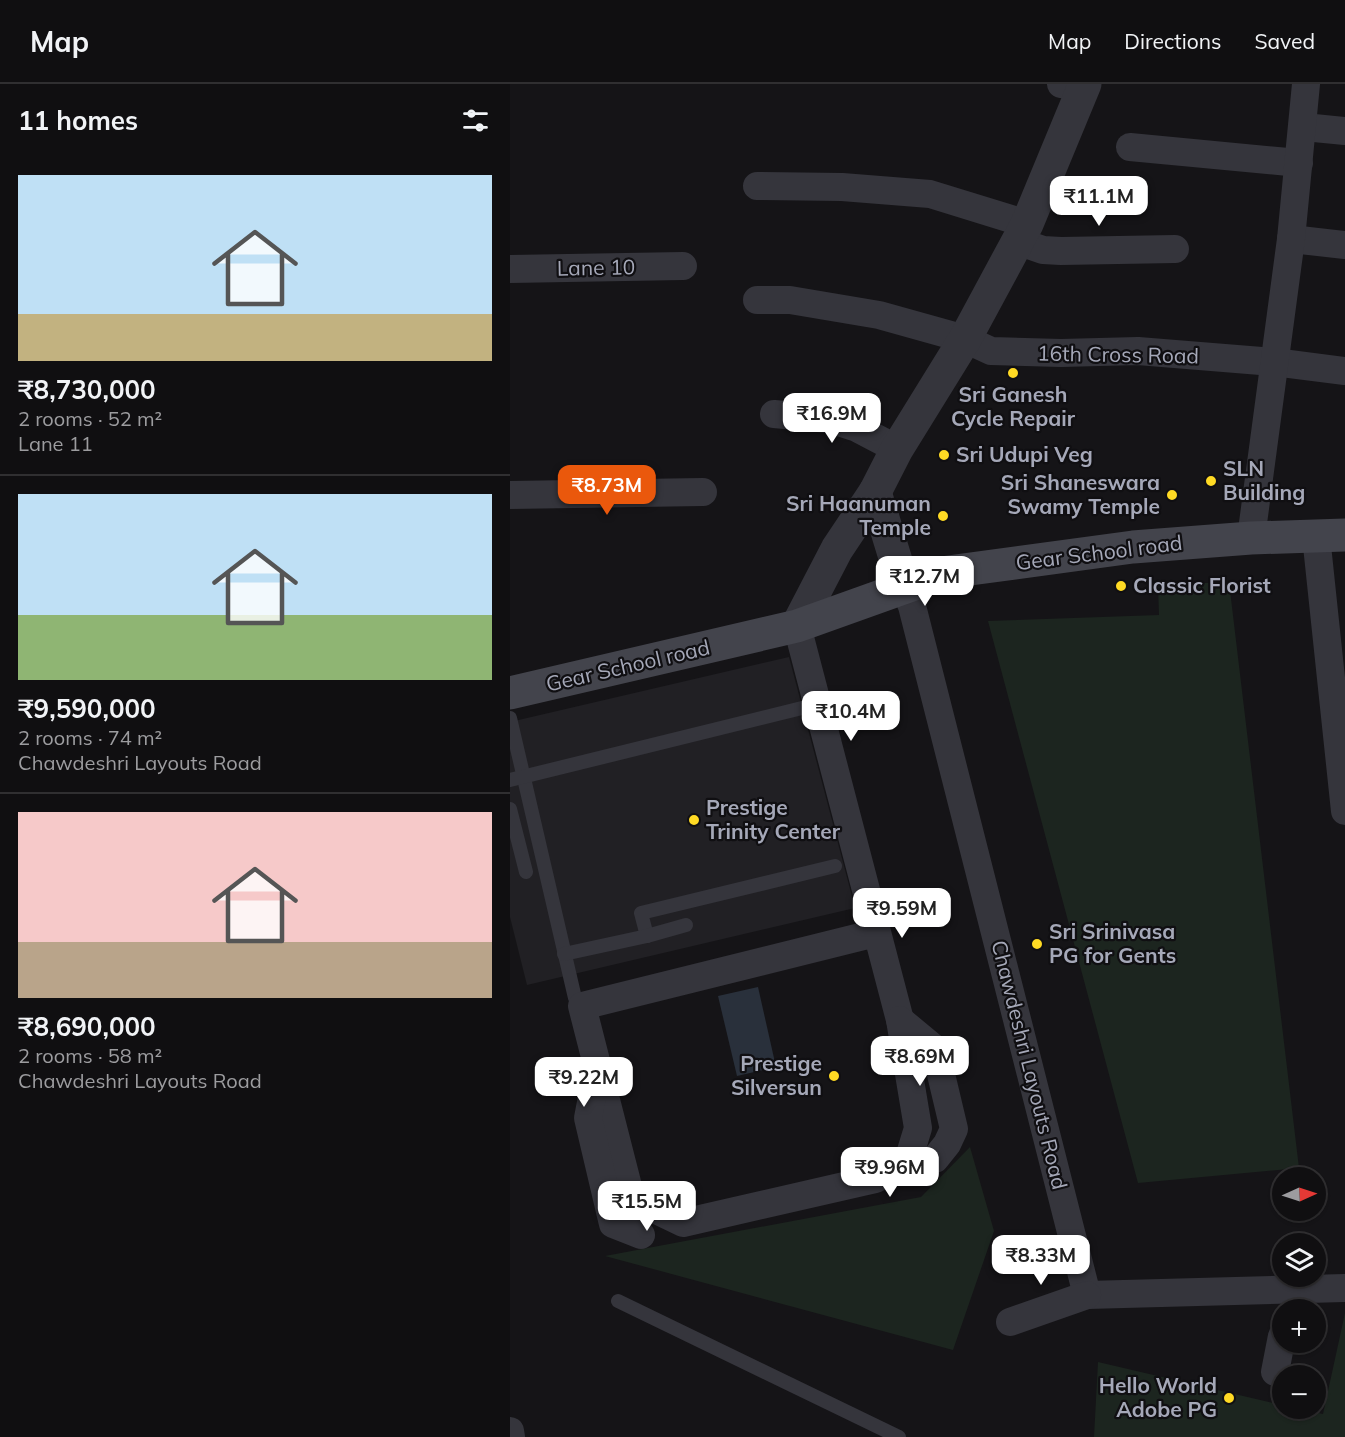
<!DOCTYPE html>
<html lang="en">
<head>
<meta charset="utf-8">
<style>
  :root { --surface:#100f11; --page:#19181a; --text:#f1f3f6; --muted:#9c9c9f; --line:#302f31; --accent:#ea580c }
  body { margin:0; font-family:Mulish,sans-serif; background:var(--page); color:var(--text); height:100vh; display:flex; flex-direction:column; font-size:22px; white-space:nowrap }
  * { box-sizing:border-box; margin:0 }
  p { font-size:20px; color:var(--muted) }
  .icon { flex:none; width:33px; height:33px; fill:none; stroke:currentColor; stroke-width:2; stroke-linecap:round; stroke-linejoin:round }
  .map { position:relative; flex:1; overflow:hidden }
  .details { display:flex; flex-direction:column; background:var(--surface); width:510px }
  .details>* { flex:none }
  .needle { width:39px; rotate:87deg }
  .controls { position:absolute; left:762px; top:1083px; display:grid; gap:12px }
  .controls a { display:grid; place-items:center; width:54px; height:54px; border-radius:50%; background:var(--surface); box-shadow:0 2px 4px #0004,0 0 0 2px var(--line); font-size:30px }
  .price { position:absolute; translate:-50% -51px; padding:0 14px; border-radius:12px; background:#fff; color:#222; font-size:20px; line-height:39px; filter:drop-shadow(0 2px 3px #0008) }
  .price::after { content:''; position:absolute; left:50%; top:36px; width:18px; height:14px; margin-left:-9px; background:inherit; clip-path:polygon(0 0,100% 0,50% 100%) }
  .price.active { background:var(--accent); color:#fff }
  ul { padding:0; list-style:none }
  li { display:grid; align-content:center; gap:12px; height:318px; padding:0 18px }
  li+li { border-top:2px solid var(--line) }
  li span { display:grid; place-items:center; height:186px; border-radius:0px; color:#555 }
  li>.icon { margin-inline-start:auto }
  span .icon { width:108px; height:108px; fill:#fffc; stroke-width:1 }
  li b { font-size:26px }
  h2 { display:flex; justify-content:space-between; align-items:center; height:72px; padding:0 18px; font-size:26px }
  header { display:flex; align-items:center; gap:36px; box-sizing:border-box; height:84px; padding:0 30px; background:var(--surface); border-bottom:2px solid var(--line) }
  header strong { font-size:28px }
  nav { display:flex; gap:33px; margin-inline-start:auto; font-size:21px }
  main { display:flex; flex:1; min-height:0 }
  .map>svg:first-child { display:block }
  .built { fill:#212024 }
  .green { fill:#1c251f }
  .water { fill:#29303b }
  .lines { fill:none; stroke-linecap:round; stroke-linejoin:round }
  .service { stroke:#35353c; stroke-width:14 }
  .minor { stroke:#35353c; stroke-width:28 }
  .tertiary { stroke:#35353c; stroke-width:33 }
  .secondary { stroke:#43444c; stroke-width:33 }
  .poi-dot { fill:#ffda24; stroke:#100f12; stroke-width:2 }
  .labels { text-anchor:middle; stroke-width:4.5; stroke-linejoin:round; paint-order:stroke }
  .street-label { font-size:21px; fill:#a5a8b8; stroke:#100f12 }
  .poi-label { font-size:21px; font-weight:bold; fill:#a5a8b8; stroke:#100f12; text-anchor:start }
</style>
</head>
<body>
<header>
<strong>Map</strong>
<nav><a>Map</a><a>Directions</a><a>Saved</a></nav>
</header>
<main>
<section class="details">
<h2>11 homes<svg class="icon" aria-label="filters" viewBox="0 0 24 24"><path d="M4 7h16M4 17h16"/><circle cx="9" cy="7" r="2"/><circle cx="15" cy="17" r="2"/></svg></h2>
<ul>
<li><span style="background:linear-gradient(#bfe0f5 75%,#c2b280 0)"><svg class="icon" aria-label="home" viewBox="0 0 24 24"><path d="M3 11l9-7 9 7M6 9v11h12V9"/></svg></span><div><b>₹8,730,000</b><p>2 rooms · 52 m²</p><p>Lane 11</p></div></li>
<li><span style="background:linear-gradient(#bfe0f5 65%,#8fb573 0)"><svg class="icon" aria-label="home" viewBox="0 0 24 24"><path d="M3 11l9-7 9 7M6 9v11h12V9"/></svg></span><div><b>₹9,590,000</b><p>2 rooms · 74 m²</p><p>Chawdeshri Layouts Road</p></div></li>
<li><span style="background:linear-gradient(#f6c9c9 70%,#b9a48a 0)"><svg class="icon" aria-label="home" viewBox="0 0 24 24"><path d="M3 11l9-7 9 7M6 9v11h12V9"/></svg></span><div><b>₹8,690,000</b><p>2 rooms · 58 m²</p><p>Chawdeshri Layouts Road</p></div></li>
</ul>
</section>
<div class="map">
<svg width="835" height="1353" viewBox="0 0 835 1353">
  <rect width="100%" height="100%" fill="#151417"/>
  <!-- built -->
  <path class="built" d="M279,573L345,824L17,901L0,833V638Z"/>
  <!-- green -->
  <g class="green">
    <path d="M719,498L789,1084L628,1099L478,537L649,531L648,501Z"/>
    <path d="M460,1063L484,1147L443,1266L95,1172L411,1113Z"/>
    <path d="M835,1229V1353H584L588,1278L772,1321V1324L789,1325L813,1330Z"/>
  </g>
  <!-- water -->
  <path class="water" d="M248,903L266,983L227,992L208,912Z"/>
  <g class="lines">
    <!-- service -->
    <g class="service">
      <path d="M0,634L65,914"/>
      <path d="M0,696L292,624"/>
      <path d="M0,725L16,788"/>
      <path d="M137,852L131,829L325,782"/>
      <path d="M54,870L137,852L176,841"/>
      <path d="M108,1217L389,1353"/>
    </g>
    <!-- minor -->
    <g class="minor">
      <path d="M551,0L573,4"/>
      <path d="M794,43L835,47"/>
      <path d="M620,63L789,79"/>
      <path d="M247,102L332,103L420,110L517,140"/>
      <path d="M781,155L835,161"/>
      <path d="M507,157L533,166L551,167L665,165"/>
      <path d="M0,185L173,182"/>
      <path d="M247,216H280L369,231L455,255L481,267L551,269L628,267L764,278L835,287"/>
      <path d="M264,330L319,335L347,344L387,365"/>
      <path d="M0,411L193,408"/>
      <path d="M806,452L835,727"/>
      <path d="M741,454L781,155L796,0"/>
      <path d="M394,503L402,522L577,1211L835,1204"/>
      <path d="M287,542L390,936L408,1044L397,1080L365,1095L173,1139L121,1114L72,922L366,849"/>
      <path d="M390,936L425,965L444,1045L437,1060L425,1075"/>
      <path d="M86,992L78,1034L103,1140L131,1151"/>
      <path d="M500,1238L577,1211"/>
      <path d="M765,1288L772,1252"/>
      <path d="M0,1347L1,1353"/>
    </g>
    <!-- tertiary -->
    <g class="tertiary">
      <path d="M365,408L394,503"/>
      <path d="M287,542L327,465L365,408L387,365L455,255L517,140L575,0"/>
    </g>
    <!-- secondary -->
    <path class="secondary" d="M0,609L287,542L438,488L623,463L741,454L835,451"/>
  </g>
  <!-- markers -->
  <g class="poi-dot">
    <circle cx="503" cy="289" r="6"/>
    <circle cx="434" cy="371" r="6"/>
    <circle cx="701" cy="397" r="6"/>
    <circle cx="662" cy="411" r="6"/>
    <circle cx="433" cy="432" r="6"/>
    <circle cx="611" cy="502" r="6"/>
    <circle cx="184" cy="736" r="6"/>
    <circle cx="527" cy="860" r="6"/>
    <circle cx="324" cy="992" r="6"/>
    <circle cx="719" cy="1314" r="6"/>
  </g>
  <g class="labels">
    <!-- street labels -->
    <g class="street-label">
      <text transform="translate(86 184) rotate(-1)" y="7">Lane 10</text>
      <text transform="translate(608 271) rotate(1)" y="7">16th Cross Road</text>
      <text transform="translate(589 469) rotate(-7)" y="7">Gear School road</text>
      <text transform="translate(118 582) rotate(-13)" y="7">Gear School road</text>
      <text transform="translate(519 981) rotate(76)" y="7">Chawdeshri Layouts Road</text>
    </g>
    <!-- poi labels -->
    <g class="poi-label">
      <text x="503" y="318" text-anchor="middle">Sri Ganesh<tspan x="503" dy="24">Cycle Repair</tspan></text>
      <text x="446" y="378">Sri Udupi Veg</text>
      <text x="713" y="392">SLN<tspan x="713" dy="24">Building</tspan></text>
      <text x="650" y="406" text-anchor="end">Sri Shaneswara<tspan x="650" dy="24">Swamy Temple</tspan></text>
      <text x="421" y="427" text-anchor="end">Sri Haanuman<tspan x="421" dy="24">Temple</tspan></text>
      <text x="623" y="509">Classic Florist</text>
      <text x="196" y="731">Prestige<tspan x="196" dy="24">Trinity Center</tspan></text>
      <text x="539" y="855">Sri Srinivasa<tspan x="539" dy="24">PG for Gents</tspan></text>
      <text x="312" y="987" text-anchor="end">Prestige<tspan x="312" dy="24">Silversun</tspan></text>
      <text x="707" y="1309" text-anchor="end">Hello World<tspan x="707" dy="24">Adobe PG</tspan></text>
    </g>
  </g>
</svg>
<div class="controls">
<a><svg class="needle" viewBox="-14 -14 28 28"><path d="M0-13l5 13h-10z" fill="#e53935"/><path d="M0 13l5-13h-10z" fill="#9c9c9f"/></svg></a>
<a><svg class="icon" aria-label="layers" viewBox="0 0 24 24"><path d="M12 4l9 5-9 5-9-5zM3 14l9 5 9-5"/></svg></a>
<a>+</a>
<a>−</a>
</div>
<b class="price" style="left:589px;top:143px">₹11.1M</b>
<b class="price" style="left:322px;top:360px">₹16.9M</b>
<b class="price active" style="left:97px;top:432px">₹8.73M</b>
<b class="price" style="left:415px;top:523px">₹12.7M</b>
<b class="price" style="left:341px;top:658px">₹10.4M</b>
<b class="price" style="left:392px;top:855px">₹9.59M</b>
<b class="price" style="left:410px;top:1003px">₹8.69M</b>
<b class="price" style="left:74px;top:1024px">₹9.22M</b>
<b class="price" style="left:380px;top:1114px">₹9.96M</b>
<b class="price" style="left:137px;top:1148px">₹15.5M</b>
<b class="price" style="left:531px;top:1202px">₹8.33M</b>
</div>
</main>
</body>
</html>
